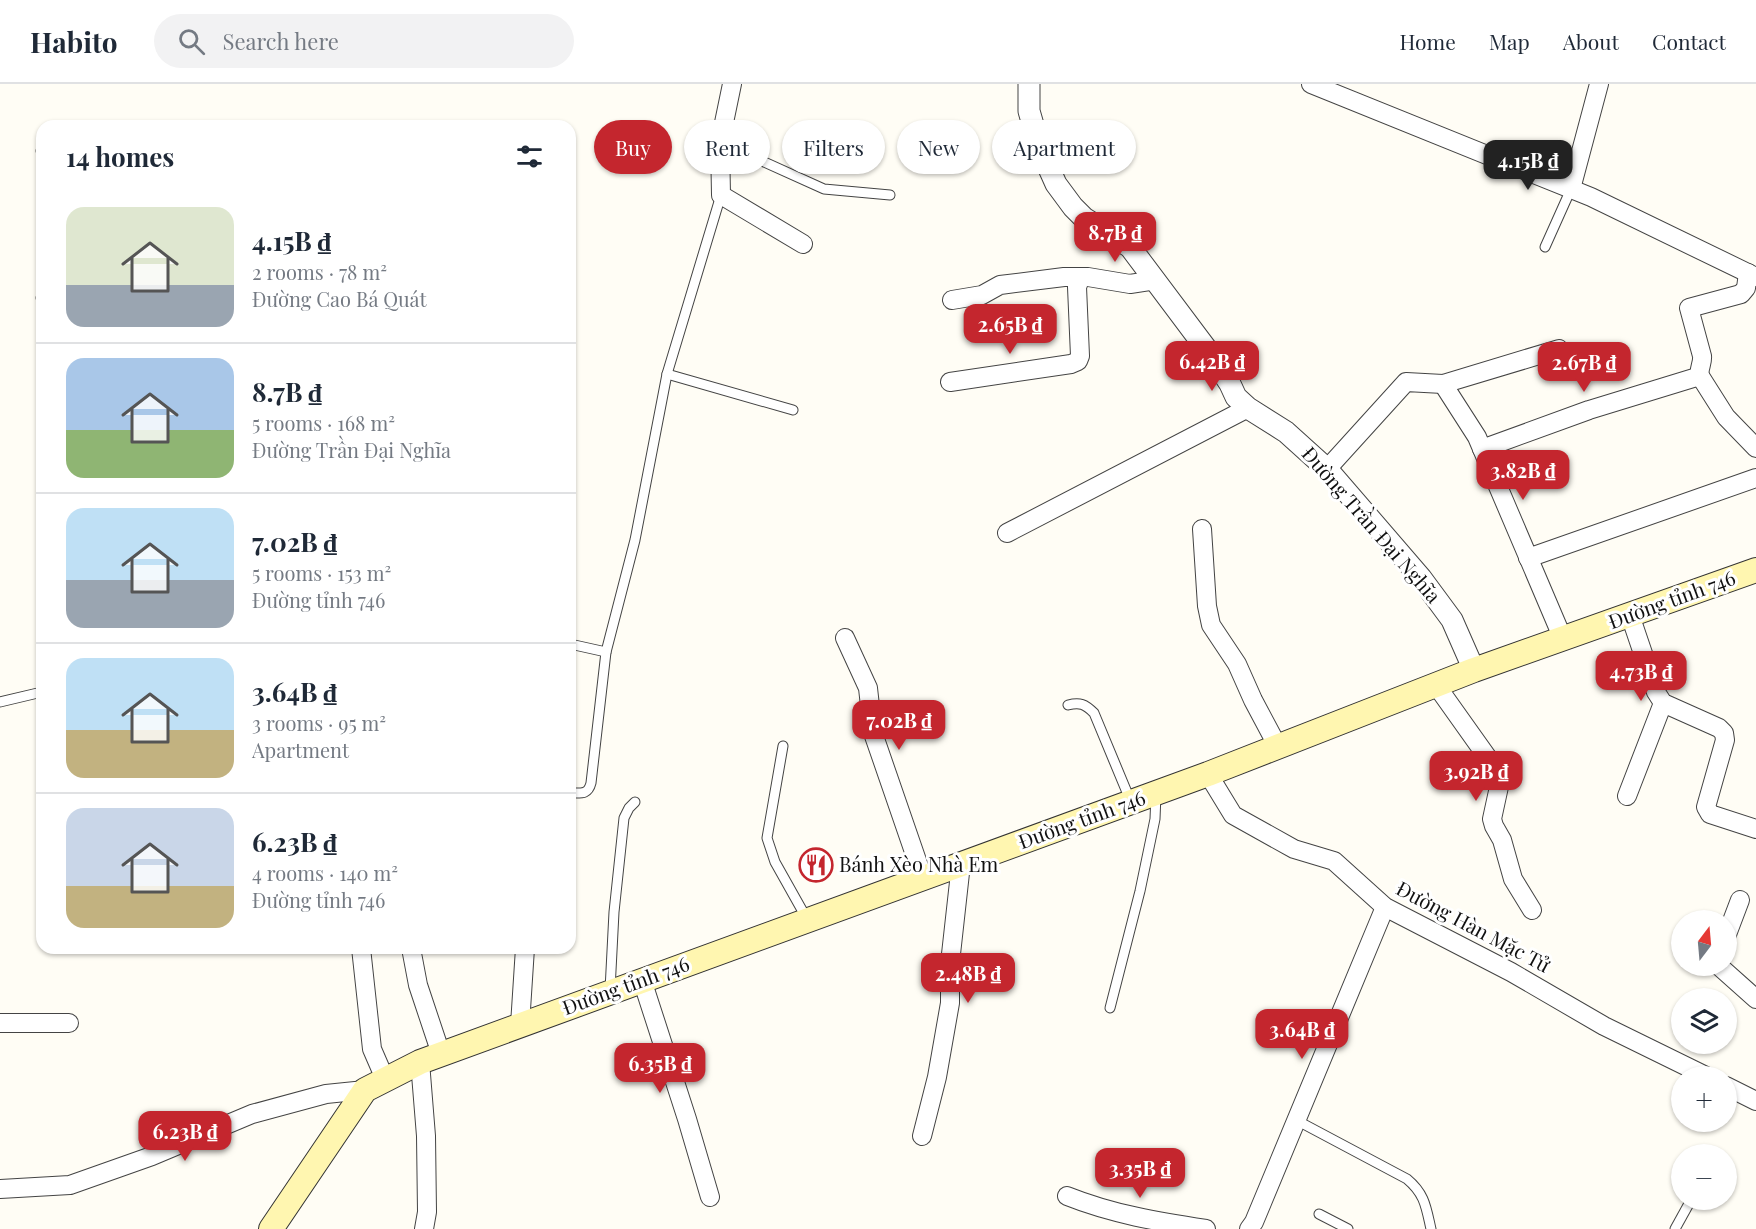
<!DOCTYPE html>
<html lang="en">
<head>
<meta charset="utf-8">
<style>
  :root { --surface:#fff; --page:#f2f2f3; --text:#1f2937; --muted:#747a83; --line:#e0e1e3; --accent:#c4262e }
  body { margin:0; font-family:"Playfair Display",serif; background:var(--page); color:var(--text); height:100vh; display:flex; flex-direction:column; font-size:22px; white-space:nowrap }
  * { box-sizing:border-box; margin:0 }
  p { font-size:20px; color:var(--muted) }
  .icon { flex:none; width:33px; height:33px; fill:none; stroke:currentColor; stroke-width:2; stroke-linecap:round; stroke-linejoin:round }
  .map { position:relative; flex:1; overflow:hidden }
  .side { position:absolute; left:36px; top:36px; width:540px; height:834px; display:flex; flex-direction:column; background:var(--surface); border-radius:18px; box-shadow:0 2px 4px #0004 }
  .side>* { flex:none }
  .hud { position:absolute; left:594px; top:36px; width:570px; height:54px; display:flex; gap:12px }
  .needle { width:39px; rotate:16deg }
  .buttons { position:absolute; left:1671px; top:826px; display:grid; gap:12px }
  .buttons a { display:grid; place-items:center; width:66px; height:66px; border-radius:50%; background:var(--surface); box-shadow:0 2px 4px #0004; font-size:30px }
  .price { position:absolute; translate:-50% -51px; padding:0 14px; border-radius:12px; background:var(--accent); color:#fff; font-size:20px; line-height:39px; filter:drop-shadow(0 2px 3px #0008) }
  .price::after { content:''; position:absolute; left:50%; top:36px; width:18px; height:14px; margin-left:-9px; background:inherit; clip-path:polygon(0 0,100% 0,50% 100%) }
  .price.selected { background:#222; color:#fff }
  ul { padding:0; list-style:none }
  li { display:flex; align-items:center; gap:18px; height:150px; padding:0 30px }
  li+li { border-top:2px solid var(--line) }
  li span { display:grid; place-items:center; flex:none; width:168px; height:120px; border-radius:18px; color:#555 }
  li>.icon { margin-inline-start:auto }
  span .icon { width:72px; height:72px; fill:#fffc; stroke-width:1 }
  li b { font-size:26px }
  h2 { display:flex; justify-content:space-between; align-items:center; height:72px; padding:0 30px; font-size:26px }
  .pill { padding:0 21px; border-radius:27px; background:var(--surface); box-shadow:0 2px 4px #0004; font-size:21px; line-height:54px }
  .pill.selected { background:var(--accent); color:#fff }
  header { display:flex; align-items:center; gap:36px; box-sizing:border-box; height:84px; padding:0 30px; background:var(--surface); border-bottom:2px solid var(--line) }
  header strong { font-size:28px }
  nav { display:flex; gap:33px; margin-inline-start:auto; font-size:21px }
  .search { width:420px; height:54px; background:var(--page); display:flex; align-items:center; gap:15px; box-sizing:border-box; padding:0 21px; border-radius:33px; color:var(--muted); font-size:22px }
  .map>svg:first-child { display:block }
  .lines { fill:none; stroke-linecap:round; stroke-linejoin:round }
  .service-casing { stroke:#444; stroke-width:11 }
  .minor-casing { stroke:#444; stroke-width:20 }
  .tertiary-casing { stroke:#444; stroke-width:23 }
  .secondary-casing { stroke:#333; stroke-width:26 }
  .service { stroke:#fff; stroke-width:9 }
  .minor { stroke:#fff; stroke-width:18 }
  .tertiary { stroke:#fff; stroke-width:21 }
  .secondary { stroke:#fff6b0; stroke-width:24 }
  .labels { text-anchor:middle; stroke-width:6; stroke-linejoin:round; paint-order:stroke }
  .street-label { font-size:20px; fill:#111; stroke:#fff }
  .poi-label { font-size:20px; fill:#111; stroke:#fff; text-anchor:start }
</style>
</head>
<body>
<header>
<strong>Habito</strong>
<div class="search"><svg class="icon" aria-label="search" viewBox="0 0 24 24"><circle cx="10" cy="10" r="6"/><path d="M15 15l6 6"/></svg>Search here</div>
<nav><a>Home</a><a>Map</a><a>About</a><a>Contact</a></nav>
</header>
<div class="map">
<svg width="1756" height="1145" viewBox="0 0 1756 1145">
  <rect width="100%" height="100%" fill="#fffdf5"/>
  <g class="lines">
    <!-- service casing -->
    <g class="service-casing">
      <g id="service">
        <path d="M720,58L824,105L890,111"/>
        <path d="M41,67L42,69"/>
        <path d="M1545,163L1571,105"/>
        <path d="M41,214L42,216"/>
        <path d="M667,290L793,326"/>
        <path d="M570,560L606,568"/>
        <path d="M0,618L42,608"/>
        <path d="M1068,621C1080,618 1085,620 1094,629L1131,718"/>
        <path d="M783,662L767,754L775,778L807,835"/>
        <path d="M570,709C581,709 588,711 591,699L606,568L635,456L667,290L721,111"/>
        <path d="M610,906L614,828L624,734L629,724L635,718"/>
        <path d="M1110,924L1140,807L1155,735L1156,710"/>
        <path d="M1296,1036L1407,1095C1425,1110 1426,1123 1431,1145"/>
        <path d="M1319,1130L1348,1145"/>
        <path d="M1675,1145L1691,1116"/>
      </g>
    </g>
    <!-- minor casing -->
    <g class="minor-casing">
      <g id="minor">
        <path d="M732,0L720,58L721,111L803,160"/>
        <path d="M1311,0L1591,113L1756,193"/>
        <path d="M1571,105L1599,0"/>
        <path d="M1748,189L1746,204L1741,210L1689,224L1702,272C1703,279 1698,285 1700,292L1726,333L1756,364"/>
        <path d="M952,216L982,211L1000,201L1064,193H1088L1130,200L1156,196"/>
        <path d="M950,298L1071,280L1078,277L1080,272L1077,203L1080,195"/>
        <path d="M1443,300L1477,353L1563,555"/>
        <path d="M1482,365L1589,326L1700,292"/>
        <path d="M1327,385L1406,298L1443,300L1559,265"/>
        <path d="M1202,445L1207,522L1211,541L1237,580L1253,616L1278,663"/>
        <path d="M1007,449L1248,324"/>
        <path d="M1528,474L1756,394"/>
        <path d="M1630,531L1656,608L1663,619L1719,644L1724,649L1725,656L1706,723L1710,730L1756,745"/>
        <path d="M845,554L868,604L873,649L923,794"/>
        <path d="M1436,601L1500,691V698L1492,735L1494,742L1502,756L1513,795L1532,826"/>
        <path d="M1208,690L1233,731L1294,765L1334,777L1385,823L1511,888L1604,942L1708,993"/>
        <path d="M1627,712L1663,619"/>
        <path d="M1726,853L1740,816"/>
        <path d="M361,864L372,965L385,995"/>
        <path d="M411,864L418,901L441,970"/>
        <path d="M1719,882L1756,915"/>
        <path d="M642,896L687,1035L710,1113"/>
        <path d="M0,939H69"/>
        <path d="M520,941L525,864"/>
        <path d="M420,978L426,1052L427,1128L424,1145"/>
        <path d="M1726,1002L1756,1017"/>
        <path d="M922,1052L937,993L950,919V879L961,780"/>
        <path d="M0,1105L70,1101L152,1072L252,1030L326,1010L365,1006"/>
        <path d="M1067,1112C1112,1130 1159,1138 1206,1145"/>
        <path d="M1249,1145L1254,1138L1385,823"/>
      </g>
    </g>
    <!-- tertiary casing -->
    <g class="tertiary-casing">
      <path id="tertiary" d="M1029,0V27L1039,62L1056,100L1073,123L1084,134L1130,163L1211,271L1230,300L1236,313L1248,324L1286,348L1327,385L1421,494L1452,536L1474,586"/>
    </g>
    <!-- secondary casing -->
    <g class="secondary-casing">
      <path id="secondary" d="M271,1145L365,1006L420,978L1208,690L1474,586L1756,486"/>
    </g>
    <!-- service -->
    <use href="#service" class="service"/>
    <!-- minor -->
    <use href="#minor" class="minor"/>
    <!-- tertiary -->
    <use href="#tertiary" class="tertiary"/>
    <!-- secondary -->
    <use href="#secondary" class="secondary"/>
  </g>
  <!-- icons -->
  <defs>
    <g id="restaurant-ring" transform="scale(1.725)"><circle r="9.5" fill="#fff" stroke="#c4262e" stroke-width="1.5"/><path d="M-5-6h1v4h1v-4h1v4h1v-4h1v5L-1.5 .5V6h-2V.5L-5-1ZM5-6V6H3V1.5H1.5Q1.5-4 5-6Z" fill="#c4262e"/></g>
  </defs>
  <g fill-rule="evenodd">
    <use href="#restaurant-ring" x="816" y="781"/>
  </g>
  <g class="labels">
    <!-- street labels -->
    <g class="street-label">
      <text transform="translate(1371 441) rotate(49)" y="7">Đường Trần Đại Nghĩa</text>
      <text transform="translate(1672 516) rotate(-20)" y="7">Đường tỉnh 746</text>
      <text transform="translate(1082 736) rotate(-20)" y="7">Đường tỉnh 746</text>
      <text transform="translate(1473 843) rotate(28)" y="7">Đường Hàn Mặc Tử</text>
      <text transform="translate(626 902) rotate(-20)" y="7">Đường tỉnh 746</text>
    </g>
    <!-- poi labels -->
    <g class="poi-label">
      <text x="839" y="788">Bánh Xèo Nhà Em</text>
    </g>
  </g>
</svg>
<div class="buttons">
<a><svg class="needle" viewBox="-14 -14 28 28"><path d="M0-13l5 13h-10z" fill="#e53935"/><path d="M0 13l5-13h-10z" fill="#747a83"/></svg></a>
<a><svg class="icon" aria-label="layers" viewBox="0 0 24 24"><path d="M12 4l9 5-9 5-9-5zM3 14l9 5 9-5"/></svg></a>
<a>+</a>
<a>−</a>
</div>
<b class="price selected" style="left:1528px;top:107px">4.15B ₫</b>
<b class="price" style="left:1115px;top:179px">8.7B ₫</b>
<b class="price" style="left:1010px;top:271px">2.65B ₫</b>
<b class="price" style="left:1212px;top:308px">6.42B ₫</b>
<b class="price" style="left:1584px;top:309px">2.67B ₫</b>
<b class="price" style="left:1523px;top:417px">3.82B ₫</b>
<b class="price" style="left:1641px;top:618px">4.73B ₫</b>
<b class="price" style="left:899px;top:667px">7.02B ₫</b>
<b class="price" style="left:1476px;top:718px">3.92B ₫</b>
<b class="price" style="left:968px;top:920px">2.48B ₫</b>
<b class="price" style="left:1302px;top:976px">3.64B ₫</b>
<b class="price" style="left:660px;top:1010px">6.35B ₫</b>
<b class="price" style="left:185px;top:1078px">6.23B ₫</b>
<b class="price" style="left:1140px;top:1115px">3.35B ₫</b>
<div class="hud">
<a class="pill selected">Buy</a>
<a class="pill">Rent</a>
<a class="pill">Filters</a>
<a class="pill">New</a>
<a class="pill">Apartment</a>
</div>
<section class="side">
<h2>14 homes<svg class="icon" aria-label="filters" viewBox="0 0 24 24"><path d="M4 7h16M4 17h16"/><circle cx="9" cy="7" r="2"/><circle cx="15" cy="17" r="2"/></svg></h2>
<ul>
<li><span style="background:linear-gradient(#dfe7d0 65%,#9aa5b1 0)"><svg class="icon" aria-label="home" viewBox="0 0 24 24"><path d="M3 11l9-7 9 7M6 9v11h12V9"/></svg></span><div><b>4.15B ₫</b><p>2 rooms · 78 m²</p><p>Đường Cao Bá Quát</p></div></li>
<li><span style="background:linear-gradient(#a9c7e8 60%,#8fb573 0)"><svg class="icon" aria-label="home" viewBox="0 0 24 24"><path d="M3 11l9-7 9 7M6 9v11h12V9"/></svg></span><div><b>8.7B ₫</b><p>5 rooms · 168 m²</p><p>Đường Trần Đại Nghĩa</p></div></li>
<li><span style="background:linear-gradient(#bfe0f5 60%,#9aa5b1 0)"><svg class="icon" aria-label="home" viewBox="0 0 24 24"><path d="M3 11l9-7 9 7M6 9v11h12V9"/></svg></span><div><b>7.02B ₫</b><p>5 rooms · 153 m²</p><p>Đường tỉnh 746</p></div></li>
<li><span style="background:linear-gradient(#bfe0f5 60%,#c2b280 0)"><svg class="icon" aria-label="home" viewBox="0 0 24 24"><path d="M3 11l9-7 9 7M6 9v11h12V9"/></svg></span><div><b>3.64B ₫</b><p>3 rooms · 95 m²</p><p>Apartment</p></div></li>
<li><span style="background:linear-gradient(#c9d6e8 65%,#c2b280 0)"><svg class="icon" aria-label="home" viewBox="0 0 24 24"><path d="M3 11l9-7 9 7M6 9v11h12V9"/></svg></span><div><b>6.23B ₫</b><p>4 rooms · 140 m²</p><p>Đường tỉnh 746</p></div></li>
</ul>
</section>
</div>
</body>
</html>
